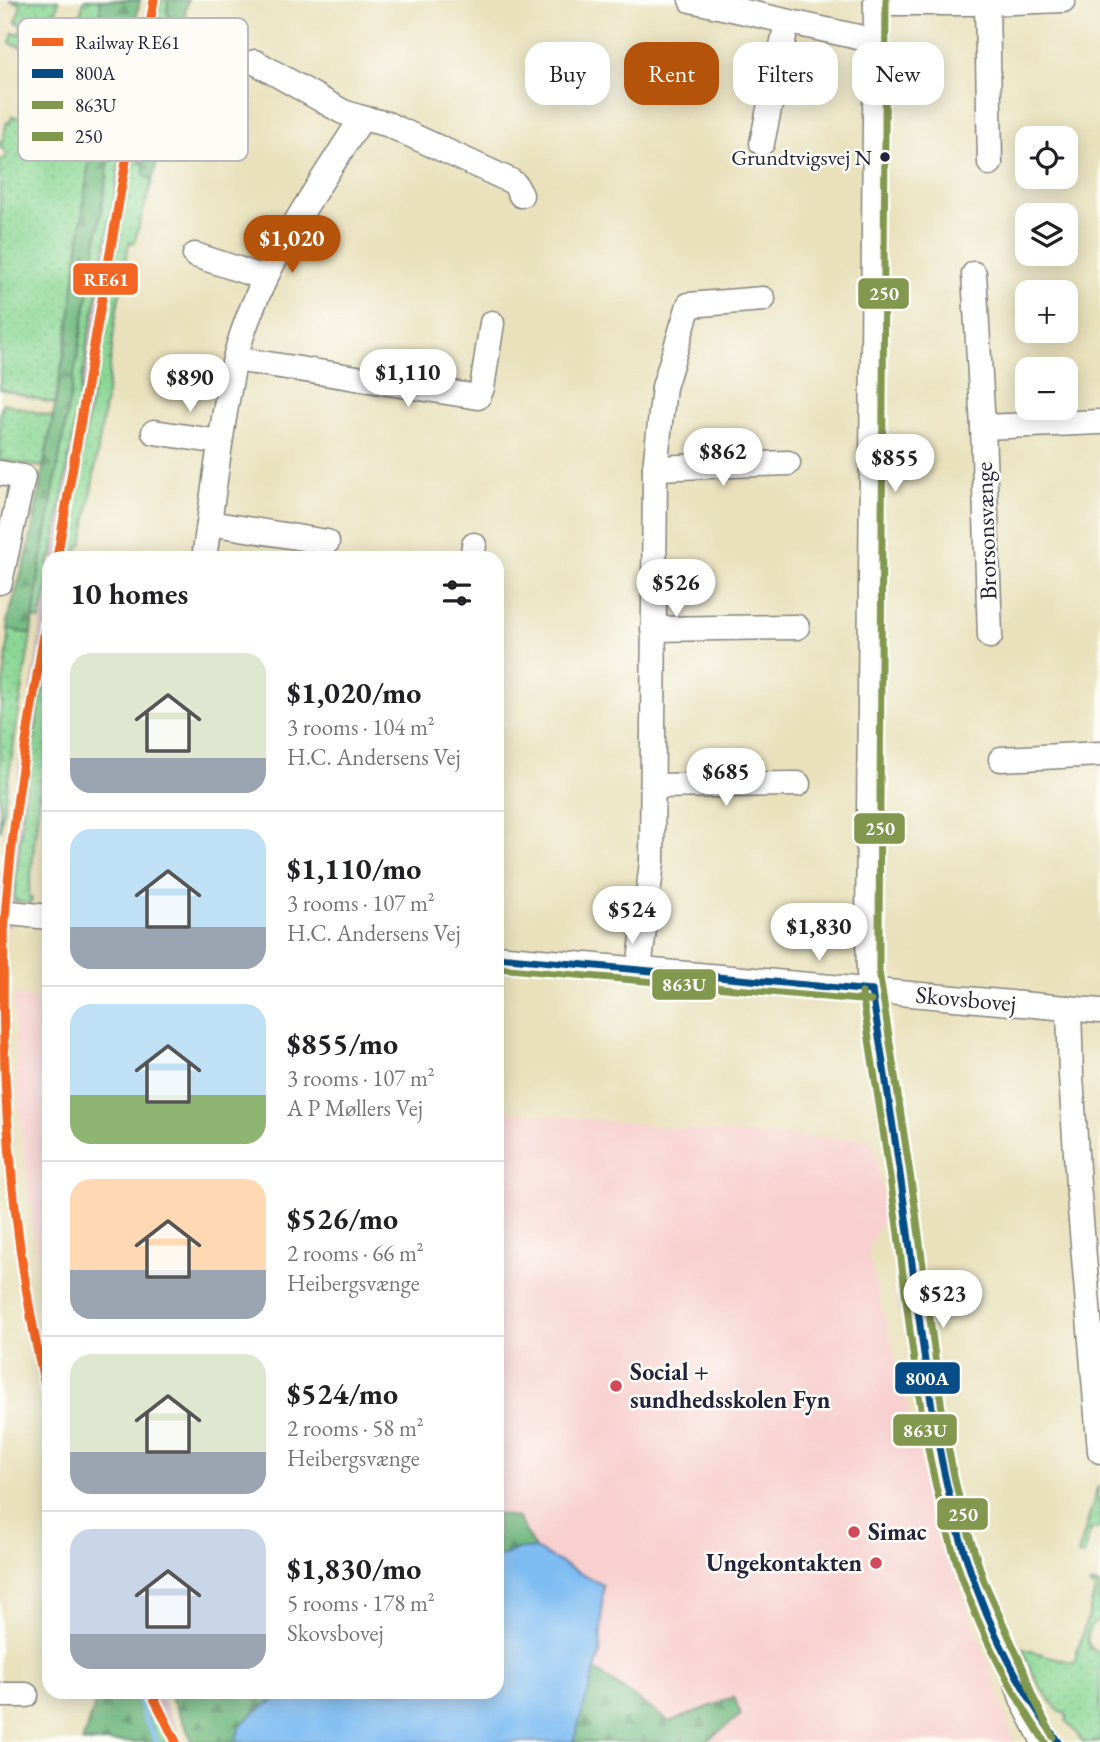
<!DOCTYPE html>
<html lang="en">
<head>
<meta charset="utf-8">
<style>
  :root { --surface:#fff; --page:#f2f2f2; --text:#202124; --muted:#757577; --line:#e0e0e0; --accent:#b45309 }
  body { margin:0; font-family:"EB Garamond",serif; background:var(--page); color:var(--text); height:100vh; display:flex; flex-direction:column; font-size:26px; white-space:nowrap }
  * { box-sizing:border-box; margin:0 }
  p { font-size:23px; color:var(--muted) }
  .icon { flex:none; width:38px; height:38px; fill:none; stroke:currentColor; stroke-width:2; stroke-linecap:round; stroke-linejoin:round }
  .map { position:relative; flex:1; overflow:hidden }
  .drawer { position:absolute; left:42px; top:551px; width:462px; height:1148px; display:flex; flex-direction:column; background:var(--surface); border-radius:21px; box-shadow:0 4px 18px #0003 }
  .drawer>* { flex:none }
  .banner { position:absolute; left:525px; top:42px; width:469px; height:63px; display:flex; gap:14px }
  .buttons { position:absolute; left:1015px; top:126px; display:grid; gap:14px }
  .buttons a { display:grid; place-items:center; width:63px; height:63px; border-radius:14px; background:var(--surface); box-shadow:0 4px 18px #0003; font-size:35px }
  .price { position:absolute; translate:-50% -60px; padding:0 16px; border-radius:24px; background:#fff; color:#222; font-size:23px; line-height:46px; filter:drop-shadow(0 2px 4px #0008) }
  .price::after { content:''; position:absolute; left:50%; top:42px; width:21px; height:16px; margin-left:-10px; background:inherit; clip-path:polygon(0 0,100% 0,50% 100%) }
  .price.active { background:var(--accent); color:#fff }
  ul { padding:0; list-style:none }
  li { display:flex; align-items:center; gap:21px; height:175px; padding:0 28px }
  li+li { border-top:2px solid var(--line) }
  li span { display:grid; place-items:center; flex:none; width:196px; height:140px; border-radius:21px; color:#555 }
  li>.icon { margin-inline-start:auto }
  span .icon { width:84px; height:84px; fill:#fffc; stroke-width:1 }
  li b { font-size:30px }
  h2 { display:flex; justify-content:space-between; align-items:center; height:84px; padding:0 28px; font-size:30px }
  .tag { padding:0 24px; border-radius:21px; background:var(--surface); box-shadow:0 4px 18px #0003; font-size:24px; line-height:63px }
  .tag.active { background:var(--accent); color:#fff }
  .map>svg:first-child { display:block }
  .built { fill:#f7d0cf }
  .industrial { fill:#d2bec5 }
  .grass { fill:url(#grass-dots); stroke:#567c68; stroke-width:2 }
  .forest { fill:url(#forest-firs); stroke:#496d5c; stroke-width:2 }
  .water { fill:#7ebcf2; stroke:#506f96; stroke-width:2 }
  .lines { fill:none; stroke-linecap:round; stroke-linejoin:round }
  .stream { stroke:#7ebcf2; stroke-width:5 }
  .minor-casing { stroke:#86827c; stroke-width:27 }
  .minor { stroke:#fff; stroke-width:24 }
  .bus-1-casing { stroke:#fdfcf7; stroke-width:12 }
  .bus-2-casing { stroke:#fdfcf7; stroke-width:12 }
  .bus-3-casing { stroke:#fdfcf7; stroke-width:12 }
  .bus-1 { stroke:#064d87; stroke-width:7 }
  .bus-2 { stroke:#83984f; stroke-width:7 }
  .bus-3 { stroke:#83984f; stroke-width:7 }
  .rail-1-casing { stroke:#fdfcf7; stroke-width:14 }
  .rail-1 { stroke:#f26522; stroke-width:9 }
  .bus-dot { fill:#22223b; stroke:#fdfcf7; stroke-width:2.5 }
  .poi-dot { fill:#d1495b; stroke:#fdfcf7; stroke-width:2.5 }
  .labels { text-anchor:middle; stroke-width:5; stroke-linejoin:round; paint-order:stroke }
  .bus-label { font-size:22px; fill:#22223b; stroke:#fdfcf7; text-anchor:end }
  .street-label { font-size:24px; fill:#22223b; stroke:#fdfcf7 }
  .poi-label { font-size:24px; font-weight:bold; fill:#22223b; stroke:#fdfcf7; text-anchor:start }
  .key { fill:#fdfcf7; stroke:#bbbbbf; stroke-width:2 }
  .key-label { font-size:19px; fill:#22223b }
  .line-badge { stroke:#fdfcf7; stroke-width:2.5 }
  .badge-label { font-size:19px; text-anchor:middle; font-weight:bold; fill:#fff }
</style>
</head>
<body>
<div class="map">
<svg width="1100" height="1742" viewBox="0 0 1100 1742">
  <defs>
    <pattern id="grass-dots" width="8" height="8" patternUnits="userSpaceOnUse" patternTransform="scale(1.75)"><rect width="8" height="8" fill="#8bd794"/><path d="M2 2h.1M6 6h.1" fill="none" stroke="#78b880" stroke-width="1.8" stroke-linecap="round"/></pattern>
    <pattern id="forest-firs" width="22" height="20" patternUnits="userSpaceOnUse" patternTransform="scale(1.75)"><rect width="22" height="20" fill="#70b87e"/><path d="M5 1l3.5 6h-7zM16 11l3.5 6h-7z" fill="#5c9568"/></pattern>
  </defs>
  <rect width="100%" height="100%" fill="#fdfcf7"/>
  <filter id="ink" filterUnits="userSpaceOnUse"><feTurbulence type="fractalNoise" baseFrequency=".0143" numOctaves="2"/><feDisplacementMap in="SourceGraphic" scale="14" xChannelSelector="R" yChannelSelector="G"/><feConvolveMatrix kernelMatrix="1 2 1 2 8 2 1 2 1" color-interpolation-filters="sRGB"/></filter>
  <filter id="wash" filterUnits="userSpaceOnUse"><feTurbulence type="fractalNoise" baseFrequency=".00686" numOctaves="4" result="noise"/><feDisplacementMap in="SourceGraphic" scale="28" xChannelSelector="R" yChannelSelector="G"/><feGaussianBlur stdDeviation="1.57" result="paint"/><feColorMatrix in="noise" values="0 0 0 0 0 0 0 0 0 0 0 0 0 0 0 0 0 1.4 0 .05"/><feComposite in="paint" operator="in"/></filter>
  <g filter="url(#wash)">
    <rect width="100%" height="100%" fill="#e9e1bc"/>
    <!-- built -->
    <g class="built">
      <path d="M13,995L49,1002V1331L33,1228L17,1090Z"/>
      <path d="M497,1110L761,1136L873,1139L886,1214L873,1238L868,1255L948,1556L985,1654L1012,1737L1017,1742H193L168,1692H497Z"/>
    </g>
    <!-- industrial -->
    <g class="industrial">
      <path d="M147,0H160L151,57L63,558H52L86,358V350L89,340L90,327L92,324L118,174V165L120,162L122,140L130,110Z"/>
      <path d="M49,574V645L25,795L11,927L0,926L3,897L0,896L2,872H5L21,746L42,621L39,620Z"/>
      <path d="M145,1692H159L183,1742H169Z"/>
    </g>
    <!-- grass -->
    <g class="grass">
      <path d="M9,0H59L51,29L69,34L73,37L75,35L84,0H100V26L109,48L110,58L91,142L72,306L55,404L0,389V159H5L7,154L3,149L0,148V141H2L7,122L10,123L12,116L25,119L33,94L37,95L39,88L53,92L62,59L10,43L13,32L20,34L22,24L16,22L21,4Z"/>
      <path d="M163,0H168C167,12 167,19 177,27L173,44H167L162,136L158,135L140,147L139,162L144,164V174L152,181L134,243H129L115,321L107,392L88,513L82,546H79L77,558H63L146,88L153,81L156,59L151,57L159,4Z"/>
      <path d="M140,42L130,110L122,140L120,162L117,169L118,174L92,324C89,330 85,352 86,358L52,558H49C49,579 45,600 39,620L34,619L40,567L88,295L115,122L129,51Z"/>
      <path d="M3,403L53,417L43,467L0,460V414Z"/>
      <path d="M8,629L31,634L0,831V716L9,635Z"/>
      <path d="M49,645V745L43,779H41L29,894V897L32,898L31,903L14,901L25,795Z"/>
      <path d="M1098,1486L1100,1528L1091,1529L1083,1556L1078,1555Z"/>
      <path d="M1091,1583L1100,1586V1619L1090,1627C1085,1638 1087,1649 1100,1653V1742H1083L1066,1720L1068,1717L1063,1711L1060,1713L1040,1687L1020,1648L1074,1663L1096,1588L1090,1586Z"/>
      <path d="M134,1692H145L169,1742H159Z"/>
    </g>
    <!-- forest -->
    <g class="forest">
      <path d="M100,0H140L136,19L139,29L142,30L140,42L137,44L135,49L129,52L115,122L88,295L40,567L31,634L8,629L7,622L28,551L53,417L69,328L91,142L109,67L110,53L100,25Z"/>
      <path d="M168,0H188L183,23H179L177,27C167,19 167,12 168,0Z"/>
      <path d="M153,134L162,136L159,155L152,181L144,174V164L139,162C138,151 142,139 153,134Z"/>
      <path d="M497,1513L518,1518L535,1549H517L497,1558Z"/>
      <path d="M595,1670L670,1722L734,1697L741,1715L705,1742H573Z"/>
      <path d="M99,1692H134L159,1742H82Z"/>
      <path d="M168,1692H293L278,1698L240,1726L236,1742H193Z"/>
    </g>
    <!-- water -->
    <path class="water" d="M517,1549H535L603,1585L600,1654L573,1742H236C237,1737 238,1730 241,1726C253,1710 275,1699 293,1692H497V1558Z"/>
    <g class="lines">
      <!-- stream -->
      <path class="stream" d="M139,1692C138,1709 149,1727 157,1742"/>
    </g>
  </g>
  <g filter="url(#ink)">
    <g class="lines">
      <!-- minor casing -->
      <g class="minor-casing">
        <g id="minor">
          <path d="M691,0L876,41"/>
          <path d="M876,0L868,933L869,972L906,1215L935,1434L944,1478L954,1522L974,1585L1013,1672L1023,1701L1044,1742"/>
          <path d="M876,3H987L1063,0"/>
          <path d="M987,3L990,163"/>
          <path d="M255,62L343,112L362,118"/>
          <path d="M762,143L787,22"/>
          <path d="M195,255L265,278"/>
          <path d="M974,274L983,427L990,636"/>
          <path d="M235,359L478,397L482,388L492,323"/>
          <path d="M983,427L1100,422"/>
          <path d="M154,432L220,442"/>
          <path d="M655,468L788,463"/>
          <path d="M0,473L23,477L0,582"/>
          <path d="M209,523L327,542"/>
          <path d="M204,558C212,505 218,452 227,400C230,386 232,372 235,358C259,269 313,195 362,118L387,124L511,181L515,184L521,195"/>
          <path d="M472,558L474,545"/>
          <path d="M653,629L797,627"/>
          <path d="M1001,759L1100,754"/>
          <path d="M653,786L798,784"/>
          <path d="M0,912L49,917"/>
          <path d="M497,957L1100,1011"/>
          <path d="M639,970L652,862L655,468L664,387L689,305L763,299"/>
          <path d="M1069,1008L1071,1076L1078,1184L1100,1451"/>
          <path d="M0,1695H26"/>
        </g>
      </g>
      <!-- minor -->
      <use href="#minor" class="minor"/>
      <!-- bus-1 casing -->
      <g class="bus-1-casing">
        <g id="bus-1">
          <path d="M497,957L872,991"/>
          <path d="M872,991C884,1072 898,1152 908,1233C924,1352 935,1473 976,1587C996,1642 1025,1695 1058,1742"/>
        </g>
      </g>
      <!-- bus-2 casing -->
      <g class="bus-2-casing">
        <g id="bus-2">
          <path d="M497,968L871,1001"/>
          <path d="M862,993C874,1073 887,1153 898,1234C913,1354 924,1477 967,1592C986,1645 1014,1695 1045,1742"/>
        </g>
      </g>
      <!-- bus-3 casing -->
      <g class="bus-3-casing">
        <path id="bus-3" d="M886,0L879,933V971L916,1213L945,1432L954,1476L964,1519L984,1581L1023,1668L1033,1697L1053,1737"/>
      </g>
      <!-- bus-1 -->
      <use href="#bus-1" class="bus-1"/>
      <!-- bus-2 -->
      <use href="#bus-2" class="bus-2"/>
      <!-- bus-3 -->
      <use href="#bus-3" class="bus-3"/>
      <!-- rail-1 casing -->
      <g class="rail-1-casing">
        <g id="rail-1">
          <path d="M57,558L154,0"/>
          <path d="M49,606C30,714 11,823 4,933C0,1090 12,1249 49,1402"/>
          <path d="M151,1692L176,1742"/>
        </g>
      </g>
      <!-- rail-1 -->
      <use href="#rail-1" class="rail-1"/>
    </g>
  </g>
  <!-- markers -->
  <circle class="bus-dot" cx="885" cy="157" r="6"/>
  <g class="poi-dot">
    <circle cx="616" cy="1386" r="7"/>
    <circle cx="854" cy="1532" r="7"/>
    <circle cx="876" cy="1563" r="7"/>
  </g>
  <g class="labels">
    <!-- bus labels -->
    <g class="bus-label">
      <text x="872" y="165">Grundtvigsvej N</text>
    </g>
    <!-- street labels -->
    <g class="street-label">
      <text transform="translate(986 531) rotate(-92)" y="8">Brorsonsvænge</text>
      <text transform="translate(966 999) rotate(5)" y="8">Skovsbovej</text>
    </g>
    <!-- poi labels -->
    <g class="poi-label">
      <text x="630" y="1380">Social +<tspan x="630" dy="28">sundhedsskolen Fyn</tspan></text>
      <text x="868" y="1540">Simac</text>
      <text x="862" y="1571" text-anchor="end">Ungekontakten</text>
    </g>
  </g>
  <!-- legend -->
  <rect x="18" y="18" width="230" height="143" rx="10" class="key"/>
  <rect x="32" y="38" width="31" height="8" fill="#f26522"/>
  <rect x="32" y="69" width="31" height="9" fill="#064d87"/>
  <rect x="32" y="101" width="31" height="8" fill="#83984f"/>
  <rect x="32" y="132" width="31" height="9" fill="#83984f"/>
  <g class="key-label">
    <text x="75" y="49">Railway RE61</text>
    <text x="75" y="80">800A</text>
    <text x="75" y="112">863U</text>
    <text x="75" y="143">250</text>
  </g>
  <g class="line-badge">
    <rect x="72" y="262" width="67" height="34" rx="7" fill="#f26522"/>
    <rect x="857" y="277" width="53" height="33" rx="7" fill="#83984f"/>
    <rect x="853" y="812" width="53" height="33" rx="7" fill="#83984f"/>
    <rect x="651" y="968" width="66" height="33" rx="7" fill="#83984f"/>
    <rect x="894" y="1361" width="67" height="34" rx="7" fill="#064d87"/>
    <rect x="892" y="1413" width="66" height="34" rx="7" fill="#83984f"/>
    <rect x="936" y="1497" width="53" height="34" rx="7" fill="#83984f"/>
  </g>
  <g class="badge-label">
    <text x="106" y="286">RE61</text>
    <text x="884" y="300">250</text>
    <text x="880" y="835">250</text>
    <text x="684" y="991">863U</text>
    <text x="927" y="1385">800A</text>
    <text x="925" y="1437">863U</text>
    <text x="963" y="1521">250</text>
  </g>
</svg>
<div class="buttons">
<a><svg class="icon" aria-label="locate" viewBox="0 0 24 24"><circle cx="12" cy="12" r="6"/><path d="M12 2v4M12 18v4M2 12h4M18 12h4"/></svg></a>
<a><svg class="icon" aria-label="layers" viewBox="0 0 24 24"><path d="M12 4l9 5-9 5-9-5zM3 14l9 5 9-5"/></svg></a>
<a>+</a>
<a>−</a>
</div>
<b class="price active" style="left:292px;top:275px">$1,020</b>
<b class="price" style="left:408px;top:409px">$1,110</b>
<b class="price" style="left:190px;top:414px">$890</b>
<b class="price" style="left:723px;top:488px">$862</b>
<b class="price" style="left:895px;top:494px">$855</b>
<b class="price" style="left:676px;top:619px">$526</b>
<b class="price" style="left:726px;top:808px">$685</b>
<b class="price" style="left:632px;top:946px">$524</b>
<b class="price" style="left:819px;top:963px">$1,830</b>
<b class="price" style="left:943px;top:1330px">$523</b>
<div class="banner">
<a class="tag">Buy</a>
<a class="tag active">Rent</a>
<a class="tag">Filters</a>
<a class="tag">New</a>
</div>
<section class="drawer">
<h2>10 homes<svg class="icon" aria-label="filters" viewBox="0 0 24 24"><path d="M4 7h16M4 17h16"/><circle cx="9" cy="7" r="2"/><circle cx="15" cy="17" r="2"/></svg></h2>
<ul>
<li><span style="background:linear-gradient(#dfe7d0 75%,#9aa5b1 0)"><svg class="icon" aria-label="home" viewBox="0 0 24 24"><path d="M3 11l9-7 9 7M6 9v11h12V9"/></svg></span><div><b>$1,020/mo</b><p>3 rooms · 104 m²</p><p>H.C. Andersens Vej</p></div></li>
<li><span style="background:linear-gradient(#bfe0f5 70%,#9aa5b1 0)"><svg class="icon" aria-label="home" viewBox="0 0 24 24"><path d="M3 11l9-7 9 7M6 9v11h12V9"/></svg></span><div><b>$1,110/mo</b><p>3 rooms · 107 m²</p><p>H.C. Andersens Vej</p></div></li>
<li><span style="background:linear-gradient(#bfe0f5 65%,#8fb573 0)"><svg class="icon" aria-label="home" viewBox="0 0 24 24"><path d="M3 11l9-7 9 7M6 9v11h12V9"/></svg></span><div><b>$855/mo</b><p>3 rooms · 107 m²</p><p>A P Møllers Vej</p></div></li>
<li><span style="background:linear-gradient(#ffd9b3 65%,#9aa5b1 0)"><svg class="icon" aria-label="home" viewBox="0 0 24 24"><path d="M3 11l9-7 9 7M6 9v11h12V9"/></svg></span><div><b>$526/mo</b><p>2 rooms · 66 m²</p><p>Heibergsvænge</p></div></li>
<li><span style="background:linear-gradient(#dfe7d0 70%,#9aa5b1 0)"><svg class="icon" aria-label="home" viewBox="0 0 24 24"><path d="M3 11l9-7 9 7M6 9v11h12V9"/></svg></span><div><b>$524/mo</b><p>2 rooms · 58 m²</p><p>Heibergsvænge</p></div></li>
<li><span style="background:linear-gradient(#c9d6e8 75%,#9aa5b1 0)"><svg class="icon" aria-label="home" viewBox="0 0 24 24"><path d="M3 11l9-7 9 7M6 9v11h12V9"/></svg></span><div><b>$1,830/mo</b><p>5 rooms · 178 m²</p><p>Skovsbovej</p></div></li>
</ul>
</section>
</div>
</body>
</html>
